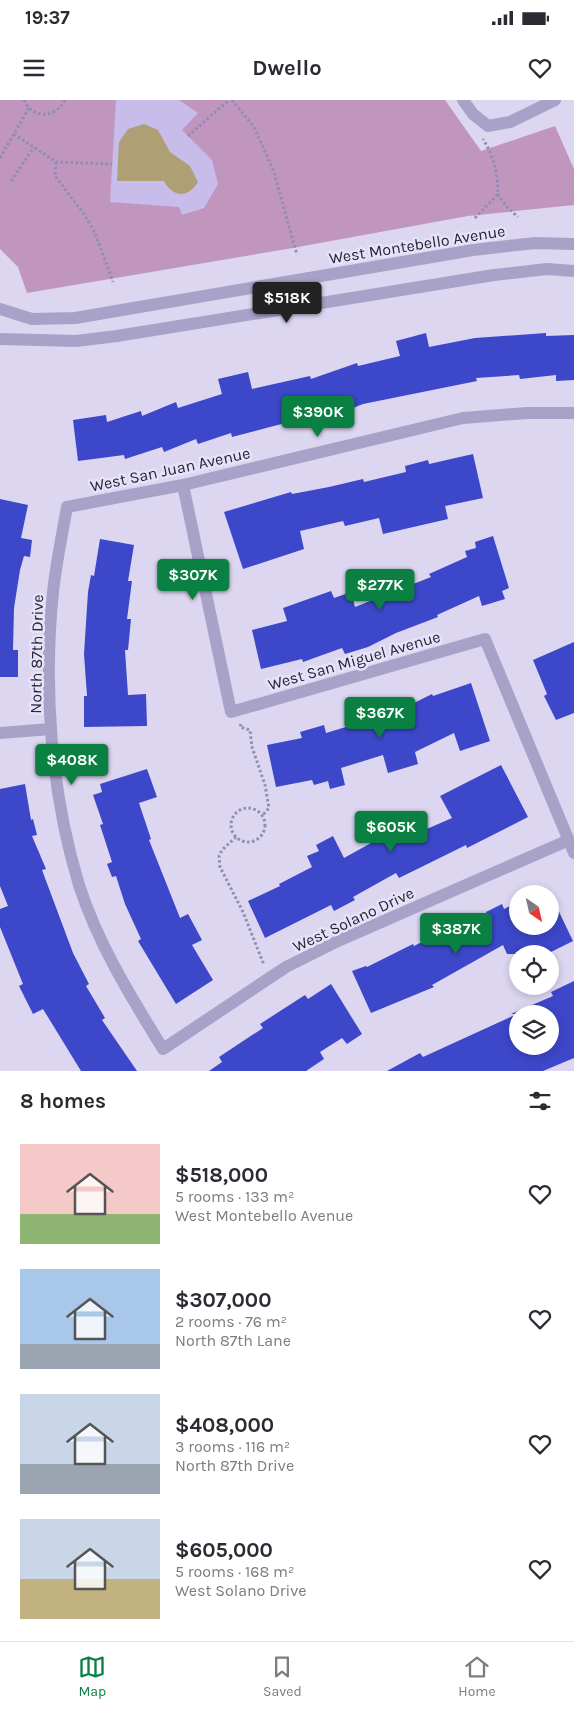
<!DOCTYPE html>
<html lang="en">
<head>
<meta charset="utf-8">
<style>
  :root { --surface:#fff; --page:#f7f7f7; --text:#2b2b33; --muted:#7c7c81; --line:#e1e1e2; --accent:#0b8043 }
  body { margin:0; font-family:Karla,sans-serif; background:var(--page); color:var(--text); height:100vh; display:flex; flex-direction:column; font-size:19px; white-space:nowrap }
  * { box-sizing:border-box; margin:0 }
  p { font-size:16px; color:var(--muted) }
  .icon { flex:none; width:28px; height:28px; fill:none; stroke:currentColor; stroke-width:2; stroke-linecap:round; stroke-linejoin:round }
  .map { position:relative; height:971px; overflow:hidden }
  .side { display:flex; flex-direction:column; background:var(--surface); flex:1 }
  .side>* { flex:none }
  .needle { width:32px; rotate:146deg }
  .tools { position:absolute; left:509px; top:785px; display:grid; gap:10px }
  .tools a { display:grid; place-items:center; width:50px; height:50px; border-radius:50%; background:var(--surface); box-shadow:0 2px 8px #0003; font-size:25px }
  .price { position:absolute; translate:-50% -42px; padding:0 11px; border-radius:5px; background:var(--accent); color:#fff; font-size:16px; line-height:32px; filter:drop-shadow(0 1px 2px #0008) }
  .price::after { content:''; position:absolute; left:50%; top:30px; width:15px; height:11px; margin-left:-8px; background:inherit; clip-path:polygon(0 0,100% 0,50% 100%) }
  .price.current { background:#222; color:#fff }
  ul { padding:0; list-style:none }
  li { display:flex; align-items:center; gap:15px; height:125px; padding:0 20px }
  li span { display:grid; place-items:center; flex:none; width:140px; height:100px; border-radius:0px; color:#555 }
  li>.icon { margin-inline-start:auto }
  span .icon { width:60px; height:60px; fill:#fffc; stroke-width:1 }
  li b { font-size:21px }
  h2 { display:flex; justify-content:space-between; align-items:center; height:60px; padding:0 20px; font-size:21px }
  .status { display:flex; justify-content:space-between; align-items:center; height:35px; padding:0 25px; background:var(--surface); direction:ltr }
  .status svg { height:14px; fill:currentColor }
  header { display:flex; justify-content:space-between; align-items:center; height:65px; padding:0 20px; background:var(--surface); font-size:22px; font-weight:700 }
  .tabs { display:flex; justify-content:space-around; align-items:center; height:70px; border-top:1px solid var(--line); background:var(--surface); font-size:14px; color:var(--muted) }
  .tabs a { display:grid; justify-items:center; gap:2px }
  .tabs .current { color:var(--accent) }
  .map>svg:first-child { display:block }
  .green { fill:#c096bf }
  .plaza { fill:#c7bcea }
  .water { fill:#af9f74 }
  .building { fill:#3c47c9; fill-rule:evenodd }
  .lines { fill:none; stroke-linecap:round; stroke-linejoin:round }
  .path { stroke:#918cb5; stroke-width:3; stroke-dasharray:2.5 2.5; stroke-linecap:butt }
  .minor { stroke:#a8a2c9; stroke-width:12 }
  .tertiary { stroke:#a8a2c9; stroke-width:12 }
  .labels { text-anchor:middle; stroke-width:5; stroke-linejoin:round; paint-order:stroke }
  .street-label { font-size:16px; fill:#252534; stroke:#e7e2f9 }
</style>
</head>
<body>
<div class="status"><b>19:37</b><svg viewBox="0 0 49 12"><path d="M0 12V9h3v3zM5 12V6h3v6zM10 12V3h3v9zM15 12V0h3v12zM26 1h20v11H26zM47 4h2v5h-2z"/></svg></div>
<header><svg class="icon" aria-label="menu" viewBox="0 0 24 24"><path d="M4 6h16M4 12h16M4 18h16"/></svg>Dwello<svg class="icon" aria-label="heart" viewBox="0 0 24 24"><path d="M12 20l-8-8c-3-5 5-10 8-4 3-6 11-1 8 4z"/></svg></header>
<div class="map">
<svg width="574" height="971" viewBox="0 0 574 971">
  <rect width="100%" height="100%" fill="#dcd6f1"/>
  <!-- green -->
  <path class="green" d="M0,0H445L481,51L555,26L574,69V105L468,116L287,149L27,193L18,167L0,149Z"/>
  <!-- plaza -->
  <path class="plaza" d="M116,0H179L198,13L182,30L212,60L218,84L204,108L182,115L179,107L110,102Z"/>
  <!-- water -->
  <path class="water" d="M144,24L158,30L170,52L190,66L198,82C188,99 172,97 164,81H117L119,42L128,29Z"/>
  <!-- building -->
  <g class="building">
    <path d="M426,233L429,247L475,238L546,233V236L574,235V280L556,281V275L520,279L519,275L476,278L477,281L363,304L333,316L306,323L304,318L232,337L231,333L198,344L196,339L164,352L162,347L125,359L124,355L78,361L73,320L106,315L107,322L141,311L142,316L176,302L178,308L222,294L218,279L248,272L252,289L310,276L311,279L357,263L358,266L400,256L396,241Z"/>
    <path d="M473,354L483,398L445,406L448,419L383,434L379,418L345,426L343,421L300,431L304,449L243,469L224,412L291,392L292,394L329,387L363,379L364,382L406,372L405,366L428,360L429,364Z"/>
    <path d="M0,399L28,405L21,438L32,440L30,457L24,456L20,470L14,508L13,550H18V577H0Z"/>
    <path d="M493,436L509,488L502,491L505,499L482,506L479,496L437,515L438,517L396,533L368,547L345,554L342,548L303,562L302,559L261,569L252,530L287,521L283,508L331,491L334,498L351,492L355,507L431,477L429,474L467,457L465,451L476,448L475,442Z"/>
    <path d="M100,439L134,445L128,481H132L127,519H131L128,550H125L128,595L146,594L147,626L84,627V596H87L84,554L88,492L91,475L94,476Z"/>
    <path d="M574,542V613L556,620L544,596L547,594L533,560Z"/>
    <path d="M471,583L490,641L460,651L454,633L415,652L418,664L388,673L383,655L341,668L345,685L330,689L328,681L314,685L312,680L276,687L267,645L302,638L300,632L324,625L326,633L372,619L371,614L401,605L402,609L432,594L433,596Z"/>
    <path d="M501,665L528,717L467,748L466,745L399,778L396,773L353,797L355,800L334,811L331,805L265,838L248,801L280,786L279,784L312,767L307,756L319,751L316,745L333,736L344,758L380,738L374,726L402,712L413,735L452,718L440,696Z"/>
    <path d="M147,669L157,697L139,703L151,739L149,740L180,818L188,814L202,840L192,845L213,880L176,904L138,841L141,839L125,804L116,776L112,777L107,764L112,762L100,725L103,724L93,695L102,692L100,684Z"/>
    <path d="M25,684L31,720L33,719L37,735L32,736L46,769L42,770L73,853L89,884L86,886L105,918L102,920L137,971H81L43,909L33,914L19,886L23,884L0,827V809L8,806L0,786V689Z"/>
    <path d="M550,793L573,841L547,854H545L542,848L530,854H507L503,845L432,885L434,887L371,913L352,871L366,866L367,867L413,844L414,846L445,830L450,839L489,818L486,812L502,804L504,809L518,802V826H550Z"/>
    <path d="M574,881V958L543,971H387L420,953L423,957L517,914H511L553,896L551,892ZM518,914H550V946H518Z"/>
    <path d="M331,884L362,934L347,944L342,938L320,952L324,959L306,971H209L222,962L219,957L263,928L260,924L305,895L308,899Z"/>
  </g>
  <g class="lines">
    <!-- path -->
    <g class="path">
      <path d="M24,0C33,20 56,18 65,0"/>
      <path d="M232,0L254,27L274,72L297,155"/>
      <path d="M14,34L56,62L112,64"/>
      <path d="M188,36L229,0"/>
      <path d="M0,58L29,8"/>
      <path d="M56,62L55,76L84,114L95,133L113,182"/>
      <path d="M11,81L34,47"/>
      <path d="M498,94L506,106L518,117"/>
      <path d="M475,118L498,94C498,72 494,57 483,39"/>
      <path d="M241,624L240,627L250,630L252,647L265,685L269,708L262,716"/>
      <circle cx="248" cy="725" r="17"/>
      <path d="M236,737L222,750L219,756L220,767L243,812L264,865"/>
    </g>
    <!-- minor -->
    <g class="minor">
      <path d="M463,0L473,14L488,26L510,22L555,0"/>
      <path d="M183,385L231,612L485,539L574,753"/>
      <path d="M0,633L51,629"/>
      <path d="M569,740L338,841L286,867L163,949C131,897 98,844 79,785C51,693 43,588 53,492C56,464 62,435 67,407L183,385L463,318L527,313H574"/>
    </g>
    <!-- tertiary -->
    <g class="tertiary">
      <path d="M0,209L32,219L75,218L473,150L535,143L574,144"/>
      <path d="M0,239L76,241L117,236L494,175L547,169L574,171"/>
    </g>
  </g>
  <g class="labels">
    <!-- street labels -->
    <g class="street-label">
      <text transform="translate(417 144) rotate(-9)" y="6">West Montebello Avenue</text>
      <text transform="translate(170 369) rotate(-12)" y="6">West San Juan Avenue</text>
      <text transform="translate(36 554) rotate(-89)" y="6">North 87th Drive</text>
      <text transform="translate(354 560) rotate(-16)" y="6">West San Miguel Avenue</text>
      <text transform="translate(353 819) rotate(-25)" y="6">West Solano Drive</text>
    </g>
  </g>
</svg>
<div class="tools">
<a><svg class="needle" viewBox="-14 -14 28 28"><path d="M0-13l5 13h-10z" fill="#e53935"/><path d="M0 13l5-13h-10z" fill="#7c7c81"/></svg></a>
<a><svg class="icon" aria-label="locate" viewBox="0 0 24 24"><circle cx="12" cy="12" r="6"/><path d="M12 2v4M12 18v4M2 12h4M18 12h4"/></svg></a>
<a><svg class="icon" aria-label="layers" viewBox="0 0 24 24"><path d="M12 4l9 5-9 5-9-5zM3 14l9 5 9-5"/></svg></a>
</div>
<b class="price current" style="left:287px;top:224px">$518K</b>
<b class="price" style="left:318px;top:338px">$390K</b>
<b class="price" style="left:193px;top:501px">$307K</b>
<b class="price" style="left:380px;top:511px">$277K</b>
<b class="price" style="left:380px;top:639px">$367K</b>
<b class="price" style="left:72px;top:686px">$408K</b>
<b class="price" style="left:391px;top:753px">$605K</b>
<b class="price" style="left:456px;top:855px">$387K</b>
</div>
<section class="side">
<h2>8 homes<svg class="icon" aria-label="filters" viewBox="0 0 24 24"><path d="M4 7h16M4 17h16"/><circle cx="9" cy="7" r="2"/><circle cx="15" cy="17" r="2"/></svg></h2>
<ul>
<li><span style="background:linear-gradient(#f6c9c9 70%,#8fb573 0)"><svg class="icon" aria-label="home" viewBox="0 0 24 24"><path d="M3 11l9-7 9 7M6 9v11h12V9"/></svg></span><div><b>$518,000</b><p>5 rooms · 133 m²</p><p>West Montebello Avenue</p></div><svg class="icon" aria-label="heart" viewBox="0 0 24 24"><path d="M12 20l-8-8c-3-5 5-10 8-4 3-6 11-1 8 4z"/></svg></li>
<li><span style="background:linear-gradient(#a9c7e8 75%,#9aa5b1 0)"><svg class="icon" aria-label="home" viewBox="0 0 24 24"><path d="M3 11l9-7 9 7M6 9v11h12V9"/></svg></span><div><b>$307,000</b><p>2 rooms · 76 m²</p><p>North 87th Lane</p></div><svg class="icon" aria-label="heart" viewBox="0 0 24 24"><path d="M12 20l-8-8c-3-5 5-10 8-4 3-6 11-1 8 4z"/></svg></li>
<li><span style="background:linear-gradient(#c9d6e8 70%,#9aa5b1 0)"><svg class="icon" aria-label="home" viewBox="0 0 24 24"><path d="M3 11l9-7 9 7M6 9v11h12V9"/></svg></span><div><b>$408,000</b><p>3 rooms · 116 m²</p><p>North 87th Drive</p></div><svg class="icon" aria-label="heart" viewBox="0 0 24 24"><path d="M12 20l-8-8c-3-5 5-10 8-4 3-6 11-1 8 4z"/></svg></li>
<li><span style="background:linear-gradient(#c9d6e8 60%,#c2b280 0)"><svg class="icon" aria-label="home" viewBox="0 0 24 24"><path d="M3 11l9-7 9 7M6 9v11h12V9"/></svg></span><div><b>$605,000</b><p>5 rooms · 168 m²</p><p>West Solano Drive</p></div><svg class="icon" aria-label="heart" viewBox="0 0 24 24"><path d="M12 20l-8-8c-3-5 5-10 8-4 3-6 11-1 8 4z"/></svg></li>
</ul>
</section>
<nav class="tabs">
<a class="current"><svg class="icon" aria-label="map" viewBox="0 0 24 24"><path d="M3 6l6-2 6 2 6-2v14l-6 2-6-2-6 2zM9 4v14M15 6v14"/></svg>Map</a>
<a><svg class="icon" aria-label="saved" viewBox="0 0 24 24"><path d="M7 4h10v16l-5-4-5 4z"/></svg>Saved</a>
<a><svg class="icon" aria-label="home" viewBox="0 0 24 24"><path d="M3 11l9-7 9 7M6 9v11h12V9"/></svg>Home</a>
</nav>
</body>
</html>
